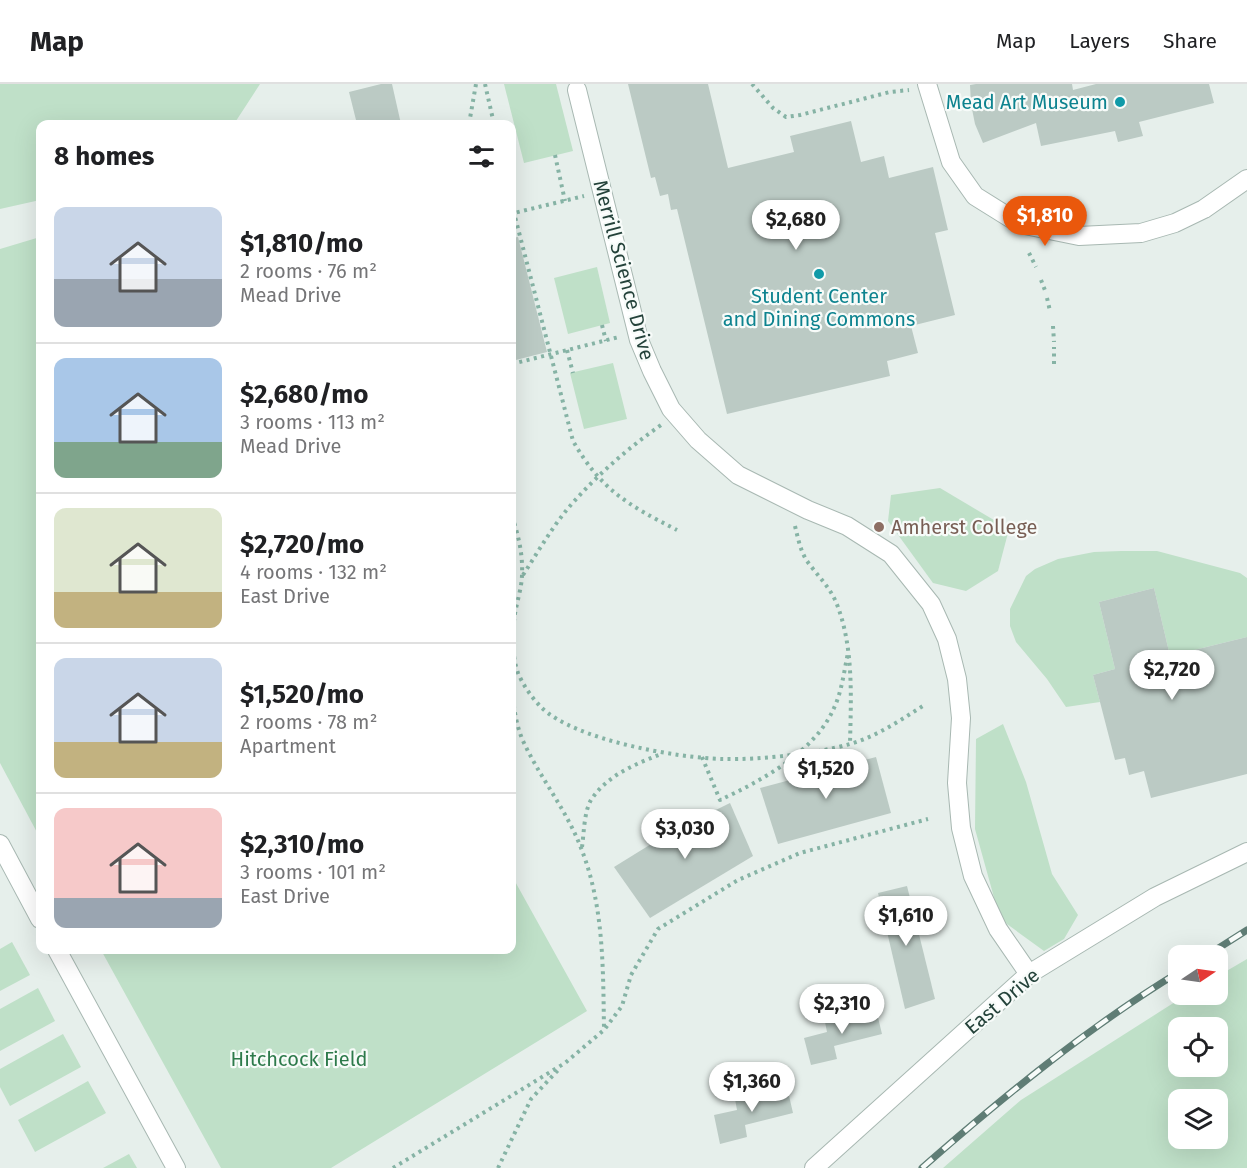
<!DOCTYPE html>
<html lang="en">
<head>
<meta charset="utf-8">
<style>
  :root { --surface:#fff; --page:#f2f2f2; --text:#202124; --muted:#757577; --line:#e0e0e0; --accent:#ea580c }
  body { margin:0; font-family:"Fira Sans",sans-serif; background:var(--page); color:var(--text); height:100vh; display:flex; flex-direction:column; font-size:22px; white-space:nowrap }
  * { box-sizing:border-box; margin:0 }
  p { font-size:20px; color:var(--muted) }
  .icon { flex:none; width:33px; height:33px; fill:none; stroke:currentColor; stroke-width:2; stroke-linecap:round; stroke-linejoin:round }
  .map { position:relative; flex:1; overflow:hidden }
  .sheet { position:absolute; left:36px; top:36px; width:480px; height:834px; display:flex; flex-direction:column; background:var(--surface); border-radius:12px; box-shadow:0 6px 24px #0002 }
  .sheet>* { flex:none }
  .needle { width:39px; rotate:77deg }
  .controls { position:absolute; left:1168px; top:861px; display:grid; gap:12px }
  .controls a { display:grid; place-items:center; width:60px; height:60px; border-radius:12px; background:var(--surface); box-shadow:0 6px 24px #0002; font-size:30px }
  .price { position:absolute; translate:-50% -51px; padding:0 14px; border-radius:21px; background:#fff; color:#222; font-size:20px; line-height:39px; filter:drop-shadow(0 2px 3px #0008) }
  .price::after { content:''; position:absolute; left:50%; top:36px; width:18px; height:14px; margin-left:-9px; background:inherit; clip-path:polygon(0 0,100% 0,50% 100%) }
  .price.active { background:var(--accent); color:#fff }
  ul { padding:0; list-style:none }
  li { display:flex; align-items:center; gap:18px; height:150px; padding:0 18px }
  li+li { border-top:2px solid var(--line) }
  li span { display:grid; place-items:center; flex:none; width:168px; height:120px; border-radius:12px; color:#555 }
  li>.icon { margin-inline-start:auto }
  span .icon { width:72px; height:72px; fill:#fffc; stroke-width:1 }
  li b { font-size:26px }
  h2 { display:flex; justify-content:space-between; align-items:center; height:72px; padding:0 18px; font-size:26px }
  header { display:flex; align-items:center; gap:36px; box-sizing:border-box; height:84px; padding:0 30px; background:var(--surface); border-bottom:2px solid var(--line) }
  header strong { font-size:28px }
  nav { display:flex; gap:33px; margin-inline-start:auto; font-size:21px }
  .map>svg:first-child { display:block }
  .green { fill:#bfe0c8; fill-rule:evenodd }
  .building { fill:#bbcac4 }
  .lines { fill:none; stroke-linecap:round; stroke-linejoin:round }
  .minor-casing { stroke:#a8b8b2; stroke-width:20 }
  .path { stroke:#86b3a5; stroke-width:4; stroke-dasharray:3 4.5; stroke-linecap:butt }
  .minor { stroke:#fff; stroke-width:18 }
  .rail-casing { stroke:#5f7d75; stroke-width:7 }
  .rail { stroke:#f7fbf9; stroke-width:4.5; stroke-dasharray:14; stroke-linecap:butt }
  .culture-dot { fill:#0f9aa8; stroke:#f7fbf9; stroke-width:2 }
  .education-dot { fill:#8d6e63; stroke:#f7fbf9; stroke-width:2 }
  .labels { text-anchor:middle; stroke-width:4.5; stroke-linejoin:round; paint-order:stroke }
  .culture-label { font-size:20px; fill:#0d838f; stroke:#f7fbf9; text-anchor:end }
  .street-label { font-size:20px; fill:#24423a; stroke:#f7fbf9 }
  .education-label { font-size:20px; fill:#785e54; stroke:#f7fbf9; text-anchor:start }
  .park-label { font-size:20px; fill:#2d7a4b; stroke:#f7fbf9 }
</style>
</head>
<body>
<header>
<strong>Map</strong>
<nav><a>Map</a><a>Layers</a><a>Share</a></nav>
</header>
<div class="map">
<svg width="1247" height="1084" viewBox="0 0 1247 1084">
  <rect width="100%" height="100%" fill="#e6efeb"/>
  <!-- green -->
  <g class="green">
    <path d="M0,0H260L234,40H40V116L0,125Z"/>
    <path d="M504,0H556L573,67L524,79Z"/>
    <path d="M40,153V754L0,679V165Z"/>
    <path d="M597,183L610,239L568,250L554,194Z"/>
    <path d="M613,279L627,335L584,345L570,289Z"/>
    <path d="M940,404L1009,445L998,487L966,507L933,499L888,437L891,411Z"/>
    <path d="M1121,467H1157L1240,489L1247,494V553L1170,572L1154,504L1099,518L1115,585L1093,591L1100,618L1066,623L1047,595L1016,558L1010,542V525L1026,492L1035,485L1058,475L1094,468Z"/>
    <path d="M1003,640L1026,698L1052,790L1078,831L1064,855L1044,867L1000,835L975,745L976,655Z"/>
    <path d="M512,792L587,927L331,1084H221L101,866H512Z"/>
    <path d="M12,858L30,891L0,907V865Z"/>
    <path d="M1247,875V1084H943L1021,1016L1186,911L1218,910V892ZM1179,944H1218V982H1179ZM1179,1016H1218V1054H1179Z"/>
    <path d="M38,904L55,937L0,967V925Z"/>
    <path d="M63,950L81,983L10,1022L0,1003V985Z"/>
    <path d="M88,997L106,1029L35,1068L18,1036Z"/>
    <path d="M129,1070L137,1084H103Z"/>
  </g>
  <!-- building -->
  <g class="building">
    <path d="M381,0H392L401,40H357L349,8Z"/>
    <path d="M628,0H708L728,84L794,68L790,52L851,37L861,78L884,72L889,94L933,83L948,146L935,149L955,231L911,242L918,269L887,277L890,292L727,330L677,125L671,126L668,110L660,112L655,93L651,94Z"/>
    <path d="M976,0H1072L1073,6L1096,0H1209L1214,19L1139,38L1143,52L1118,58L1115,47L1041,62L1036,39L983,59L975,40L971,20L970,1Z"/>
    <path d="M518,153L547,268L512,277V154Z"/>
    <path d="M1154,504L1170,572L1247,553V690L1151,714L1144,687L1129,691L1125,674L1115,676L1093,591L1115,585L1099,518Z"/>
    <path d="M876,673L891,729L778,760L760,704Z"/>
    <path d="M730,719L753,772L650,834L614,783L669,749Z"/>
    <path d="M907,802L935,915L905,925L878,809Z"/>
    <path d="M876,925L882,950L834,962L837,975L811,981L804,954L827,948L825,938Z"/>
    <path d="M787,1003L793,1029L745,1041L747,1053L720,1060L714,1031L737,1026L735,1015Z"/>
  </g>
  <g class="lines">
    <!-- minor casing -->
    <g class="minor-casing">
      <g id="minor">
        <path d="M927,0L951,78L975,112L1020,140L1079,152L1141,149L1175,139L1204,125L1247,95"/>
        <path d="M577,6L639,256L652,287L671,325L698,356L738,391L808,426L847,442L891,470L931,520L947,555L957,595L961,634L957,699L961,744L973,792L998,845L1029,890"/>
        <path d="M0,760L40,835"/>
        <path d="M57,866L176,1084"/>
        <path d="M814,1084L1029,890L1155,813L1247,768"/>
      </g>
    </g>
    <!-- path -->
    <g class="path">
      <path d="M485,0L494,40"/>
      <path d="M752,0L773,24L786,33L800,31L890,8L909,6"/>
      <path d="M469,40L476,0"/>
      <path d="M555,71L565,117"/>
      <path d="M512,117L514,129L584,112"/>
      <path d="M512,130L514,129L573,357C601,406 628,421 677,446"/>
      <path d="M1029,169L1036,183"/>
      <path d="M1041,196L1046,209"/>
      <path d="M1047,214L1050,227"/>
      <path d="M602,241L606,257"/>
      <path d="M1053,242L1054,258"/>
      <path d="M567,266L573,289"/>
      <path d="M512,280L619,253"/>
      <path d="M1054,280V263"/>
      <path d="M512,432C518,450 523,470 522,490C522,503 517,517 515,530C512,547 512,573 518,589C523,601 532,614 541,623C574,656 677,674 723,675C760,676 814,670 850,660C878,652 902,635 926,620"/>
      <path d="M795,442C798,454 800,466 807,477C817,491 829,502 836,518C854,562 851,614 850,660"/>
      <path d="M523,491C538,468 552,443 570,422C597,391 627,365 661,341"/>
      <path d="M512,594L513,571"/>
      <path d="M512,606C514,624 516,642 524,659C541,695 567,727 581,764C604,822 603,884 604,945"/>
      <path d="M702,673L720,716C761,697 815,668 834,624C842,607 844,587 848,569"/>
      <path d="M582,763C584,749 584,728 591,716C607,691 636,680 661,670"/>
      <path d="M393,1084L565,979L604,946L622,922L631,891L658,845L738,796L800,769L928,735"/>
      <path d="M498,1084L531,1015L560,984"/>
    </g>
    <!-- minor -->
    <use href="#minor" class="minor"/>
    <!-- rail casing -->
    <g class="rail-casing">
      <g id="rail">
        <path d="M1206,872L1247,846"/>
        <path d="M922,1084C1003,1013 1087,944 1179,888"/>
      </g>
    </g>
    <!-- rail -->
    <use href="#rail" class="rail"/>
  </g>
  <!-- markers -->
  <g class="culture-dot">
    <circle cx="1120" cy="18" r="6"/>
    <circle cx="819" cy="190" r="6"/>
  </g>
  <circle class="education-dot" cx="879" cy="443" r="6"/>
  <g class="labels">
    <!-- culture labels -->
    <g class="culture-label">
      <text x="1108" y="25">Mead Art Museum</text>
      <text x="819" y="219" text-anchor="middle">Student Center<tspan x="819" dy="23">and Dining Commons</tspan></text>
    </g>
    <!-- street labels -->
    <g class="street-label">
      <text transform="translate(624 186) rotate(75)" y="7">Merrill Science Drive</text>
      <text transform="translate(1002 917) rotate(-40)" y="7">East Drive</text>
    </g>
    <!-- education labels -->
    <g class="education-label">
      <text x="891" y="450">Amherst College</text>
    </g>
    <!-- park labels -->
    <g class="park-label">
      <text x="299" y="982">Hitchcock Field</text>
    </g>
  </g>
</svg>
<div class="controls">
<a><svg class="needle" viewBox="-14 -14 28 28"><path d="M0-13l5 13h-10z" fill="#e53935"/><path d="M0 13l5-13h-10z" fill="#757577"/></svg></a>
<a><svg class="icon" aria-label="locate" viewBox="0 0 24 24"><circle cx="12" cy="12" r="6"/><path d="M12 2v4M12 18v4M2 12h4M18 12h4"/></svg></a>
<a><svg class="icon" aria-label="layers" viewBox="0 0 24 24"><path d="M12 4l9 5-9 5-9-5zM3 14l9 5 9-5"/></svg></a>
</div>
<b class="price active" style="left:1045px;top:163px">$1,810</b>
<b class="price" style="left:796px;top:167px">$2,680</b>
<b class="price" style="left:1172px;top:617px">$2,720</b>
<b class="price" style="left:826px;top:716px">$1,520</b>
<b class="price" style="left:685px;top:776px">$3,030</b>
<b class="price" style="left:906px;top:863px">$1,610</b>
<b class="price" style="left:842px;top:951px">$2,310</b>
<b class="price" style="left:752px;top:1029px">$1,360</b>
<section class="sheet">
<h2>8 homes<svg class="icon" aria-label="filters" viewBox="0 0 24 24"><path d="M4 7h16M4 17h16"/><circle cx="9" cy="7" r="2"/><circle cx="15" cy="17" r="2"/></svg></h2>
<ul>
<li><span style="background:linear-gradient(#c9d6e8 60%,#9aa5b1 0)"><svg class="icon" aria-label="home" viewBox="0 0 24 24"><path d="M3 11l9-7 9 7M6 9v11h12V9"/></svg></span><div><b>$1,810/mo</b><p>2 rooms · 76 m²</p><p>Mead Drive</p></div></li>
<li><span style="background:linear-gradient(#a9c7e8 70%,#7fa58c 0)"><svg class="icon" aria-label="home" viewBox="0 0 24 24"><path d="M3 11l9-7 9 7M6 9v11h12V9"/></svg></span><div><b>$2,680/mo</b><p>3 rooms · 113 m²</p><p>Mead Drive</p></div></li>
<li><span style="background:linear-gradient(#dfe7d0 70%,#c2b280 0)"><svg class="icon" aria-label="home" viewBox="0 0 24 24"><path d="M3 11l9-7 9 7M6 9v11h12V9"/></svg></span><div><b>$2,720/mo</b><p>4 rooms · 132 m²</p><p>East Drive</p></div></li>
<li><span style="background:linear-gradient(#c9d6e8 70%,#c2b280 0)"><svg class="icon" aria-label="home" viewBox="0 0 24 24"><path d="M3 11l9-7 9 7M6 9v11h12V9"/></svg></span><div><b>$1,520/mo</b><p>2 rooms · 78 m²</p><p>Apartment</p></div></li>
<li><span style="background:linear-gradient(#f6c9c9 75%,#9aa5b1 0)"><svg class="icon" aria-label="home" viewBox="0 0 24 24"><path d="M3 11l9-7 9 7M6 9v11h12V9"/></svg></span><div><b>$2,310/mo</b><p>3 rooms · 101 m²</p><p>East Drive</p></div></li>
</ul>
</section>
</div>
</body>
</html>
